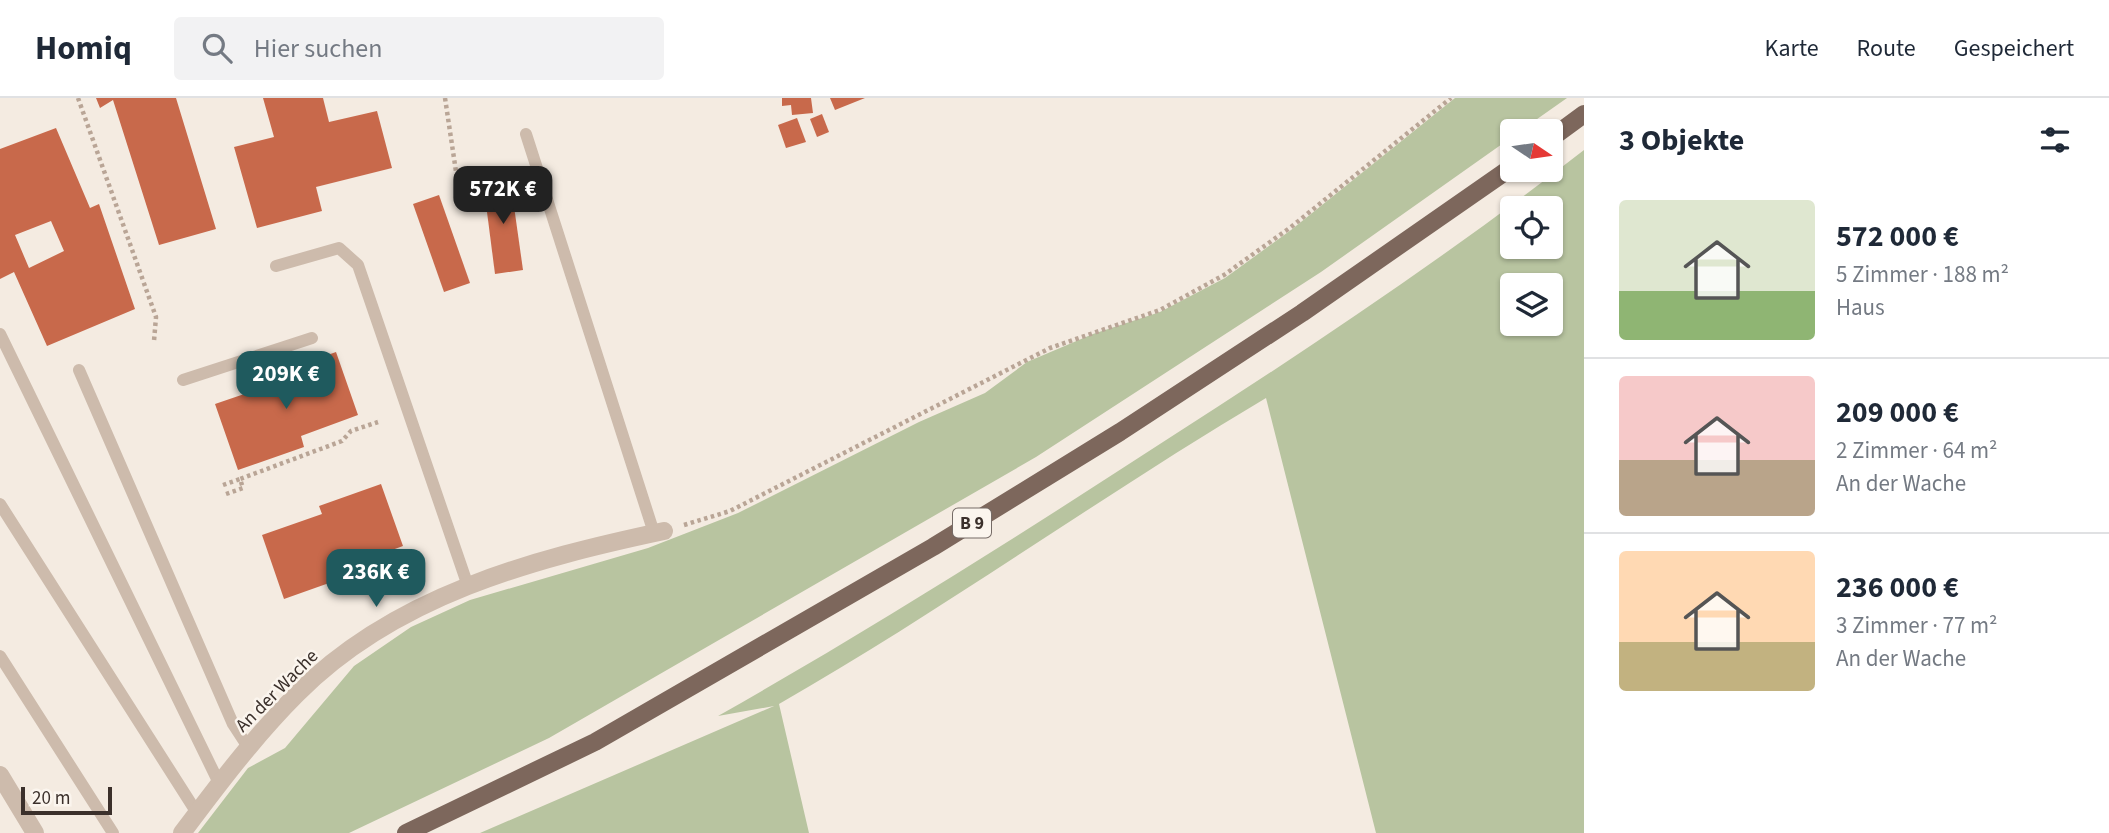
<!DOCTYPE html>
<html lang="de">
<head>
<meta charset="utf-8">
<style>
  :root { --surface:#fff; --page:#f2f2f3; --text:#1f2937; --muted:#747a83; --line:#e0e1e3; --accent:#1f5a5e }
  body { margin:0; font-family:"Source Sans 3",sans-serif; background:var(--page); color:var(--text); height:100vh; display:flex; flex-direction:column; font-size:26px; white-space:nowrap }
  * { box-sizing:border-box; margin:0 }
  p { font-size:23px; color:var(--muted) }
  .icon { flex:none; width:38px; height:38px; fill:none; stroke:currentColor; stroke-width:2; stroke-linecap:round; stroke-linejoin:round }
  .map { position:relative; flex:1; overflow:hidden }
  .panel { display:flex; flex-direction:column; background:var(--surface); width:525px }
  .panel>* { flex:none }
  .needle { width:46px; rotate:103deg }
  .controls { position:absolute; left:1500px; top:21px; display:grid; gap:14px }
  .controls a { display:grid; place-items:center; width:63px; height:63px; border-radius:7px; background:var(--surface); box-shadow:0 2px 5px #0004; font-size:35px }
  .scale { position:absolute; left:21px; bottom:18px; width:91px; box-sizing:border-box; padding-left:7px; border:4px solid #3b302b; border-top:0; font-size:19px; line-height:24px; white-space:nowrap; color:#3b302b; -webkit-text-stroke:5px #fbf5ee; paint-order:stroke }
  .price { position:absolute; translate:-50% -60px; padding:0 16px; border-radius:14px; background:var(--accent); color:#fff; font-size:23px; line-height:46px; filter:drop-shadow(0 2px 4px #0008) }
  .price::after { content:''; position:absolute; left:50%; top:42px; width:21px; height:16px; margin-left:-10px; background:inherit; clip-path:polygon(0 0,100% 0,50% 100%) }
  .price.current { background:#222; color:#fff }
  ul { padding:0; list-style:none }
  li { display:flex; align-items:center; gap:21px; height:175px; padding:0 35px }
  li+li { border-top:2px solid var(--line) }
  li span { display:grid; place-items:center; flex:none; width:196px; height:140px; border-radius:7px; color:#555 }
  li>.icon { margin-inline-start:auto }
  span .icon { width:84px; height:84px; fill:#fffc; stroke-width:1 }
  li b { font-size:30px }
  h2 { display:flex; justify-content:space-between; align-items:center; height:84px; padding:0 35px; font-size:30px }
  header { display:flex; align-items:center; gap:42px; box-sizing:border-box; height:98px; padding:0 35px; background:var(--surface); border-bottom:2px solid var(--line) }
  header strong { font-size:33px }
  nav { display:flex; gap:38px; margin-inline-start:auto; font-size:24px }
  .search { width:490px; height:63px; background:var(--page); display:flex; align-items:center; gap:18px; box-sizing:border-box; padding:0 24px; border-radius:7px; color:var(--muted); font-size:26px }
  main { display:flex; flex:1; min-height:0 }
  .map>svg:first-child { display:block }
  .green { fill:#b8c4a0; fill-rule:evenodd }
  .building { fill:#c8694b; fill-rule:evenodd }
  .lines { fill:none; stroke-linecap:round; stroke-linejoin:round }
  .path { stroke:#b9a596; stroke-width:4.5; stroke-dasharray:3.5 3.5; stroke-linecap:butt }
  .service { stroke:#cdbbac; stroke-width:12 }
  .minor { stroke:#cdbbac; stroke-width:18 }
  .primary { stroke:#7d675c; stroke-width:18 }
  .labels { text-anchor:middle; stroke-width:5; stroke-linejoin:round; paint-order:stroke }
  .shield { fill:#fbf5ee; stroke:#756b66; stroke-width:2 }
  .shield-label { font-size:18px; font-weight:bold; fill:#3b302b }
  .street-label { font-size:19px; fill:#3b302b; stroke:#fbf5ee }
</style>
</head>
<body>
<header>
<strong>Homiq</strong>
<div class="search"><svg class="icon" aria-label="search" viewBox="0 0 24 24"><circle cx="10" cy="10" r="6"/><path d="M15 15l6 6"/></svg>Hier suchen</div>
<nav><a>Karte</a><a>Route</a><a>Gespeichert</a></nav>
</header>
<main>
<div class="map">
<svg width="1584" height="735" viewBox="0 0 1584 735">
  <rect width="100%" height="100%" fill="#f4ebe1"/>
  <!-- green -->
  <g class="green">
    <path d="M1455,0H1567L1520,33H1512V39L1321,174L1036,359L549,640L349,735H198L248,670L285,650L354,568L411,529L470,502L648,450L738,415L919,324L985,295L1027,264L1093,236L1160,214L1225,180L1291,132Z"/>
    <path d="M1584,52V735H1376L1266,300C1101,398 945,511 779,606L809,735H480L774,608L718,618C870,532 1017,439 1163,344C1307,252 1449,157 1584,52ZM1512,110H1550V149H1512ZM1512,187H1550V226H1512Z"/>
  </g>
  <!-- building -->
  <g class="building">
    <path d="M96,0H176L216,131L159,147L113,2L100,10Z"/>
    <path d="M263,0H323L329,24L377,13L392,70L316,89L322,113L257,130L234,49L274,39Z"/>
    <path d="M782,0H811L813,15L792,17L791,7L782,8Z"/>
    <path d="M830,0H865L835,12Z"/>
    <path d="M822,16L829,34L817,39L810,21Z"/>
    <path d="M797,20L806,44L786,50L778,27Z"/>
    <path d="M56,30L90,110L99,106L135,211L47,248L14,174L0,181V51ZM51,123L64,153L29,170L15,137Z"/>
    <path d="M510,80L523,172L495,176L483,83Z"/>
    <path d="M439,97L470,185L444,194L413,106Z"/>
    <path d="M336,254L358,317L301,338L304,349L238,372L215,306L274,286L271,277Z"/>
    <path d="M381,386L403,448L343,470L346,479L284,501L262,437L322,416L319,408Z"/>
  </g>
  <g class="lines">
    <!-- path -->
    <g class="path">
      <path d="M78,0L156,219L154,243"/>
      <path d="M445,0L458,87"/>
      <path d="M223,387L240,381"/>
      <path d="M226,396L243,390L240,381L342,343L351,333L378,324"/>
      <path d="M684,427L730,413L1050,250L1160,212L1224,177L1291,129L1451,0"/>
    </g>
    <!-- service -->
    <g class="service">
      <path d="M526,36L654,435"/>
      <path d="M276,168L339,150L358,167L468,488"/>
      <path d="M0,236L220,687"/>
      <path d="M79,272L233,626L248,649"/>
      <path d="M183,282L312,240"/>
      <path d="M0,406L197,715"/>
      <path d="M0,558L113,735"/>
    </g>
    <!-- minor -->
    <g class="minor">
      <path d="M0,677L35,735"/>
      <path d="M182,735C218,687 254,639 297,596C394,498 532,461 664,433"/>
    </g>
    <!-- primary -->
    <g class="primary">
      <path d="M1550,41L1584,16"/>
      <path d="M406,735L595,644L933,449L1120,334L1302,215L1512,69"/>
    </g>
  </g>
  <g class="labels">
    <!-- shield labels -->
    <rect class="shield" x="953" y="410.5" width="38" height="29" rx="5"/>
    <g class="shield-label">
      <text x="972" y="431">B 9</text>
    </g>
    <!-- street labels -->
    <g class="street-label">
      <text transform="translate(276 592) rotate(-45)" y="7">An der Wache</text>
    </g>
  </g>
</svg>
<div class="controls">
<a><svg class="needle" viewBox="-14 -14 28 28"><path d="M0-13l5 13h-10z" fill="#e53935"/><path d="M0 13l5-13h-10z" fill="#747a83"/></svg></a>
<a><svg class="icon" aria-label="locate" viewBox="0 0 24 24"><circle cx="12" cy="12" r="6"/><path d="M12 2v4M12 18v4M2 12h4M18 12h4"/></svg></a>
<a><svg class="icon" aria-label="layers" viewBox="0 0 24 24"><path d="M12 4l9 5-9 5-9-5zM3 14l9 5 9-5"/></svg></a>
</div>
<div class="scale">20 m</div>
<b class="price current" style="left:503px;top:128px">572K €</b>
<b class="price" style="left:286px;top:313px">209K €</b>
<b class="price" style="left:376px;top:511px">236K €</b>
</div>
<section class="panel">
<h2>3 Objekte<svg class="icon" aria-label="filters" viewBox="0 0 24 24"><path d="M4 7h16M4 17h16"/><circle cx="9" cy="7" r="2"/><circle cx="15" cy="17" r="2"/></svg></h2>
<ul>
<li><span style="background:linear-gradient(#dfe7d0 65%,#8fb573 0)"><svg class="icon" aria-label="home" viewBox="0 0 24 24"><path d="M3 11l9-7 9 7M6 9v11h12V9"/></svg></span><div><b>572 000 €</b><p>5 Zimmer · 188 m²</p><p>Haus</p></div></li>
<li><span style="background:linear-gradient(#f6c9c9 60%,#b9a48a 0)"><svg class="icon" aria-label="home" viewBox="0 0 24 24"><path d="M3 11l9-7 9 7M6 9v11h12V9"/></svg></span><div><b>209 000 €</b><p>2 Zimmer · 64 m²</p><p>An der Wache</p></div></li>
<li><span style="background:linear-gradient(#ffd9b3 65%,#c2b280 0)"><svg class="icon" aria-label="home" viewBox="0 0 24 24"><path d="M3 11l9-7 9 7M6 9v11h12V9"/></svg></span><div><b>236 000 €</b><p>3 Zimmer · 77 m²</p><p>An der Wache</p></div></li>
</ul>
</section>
</main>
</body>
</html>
